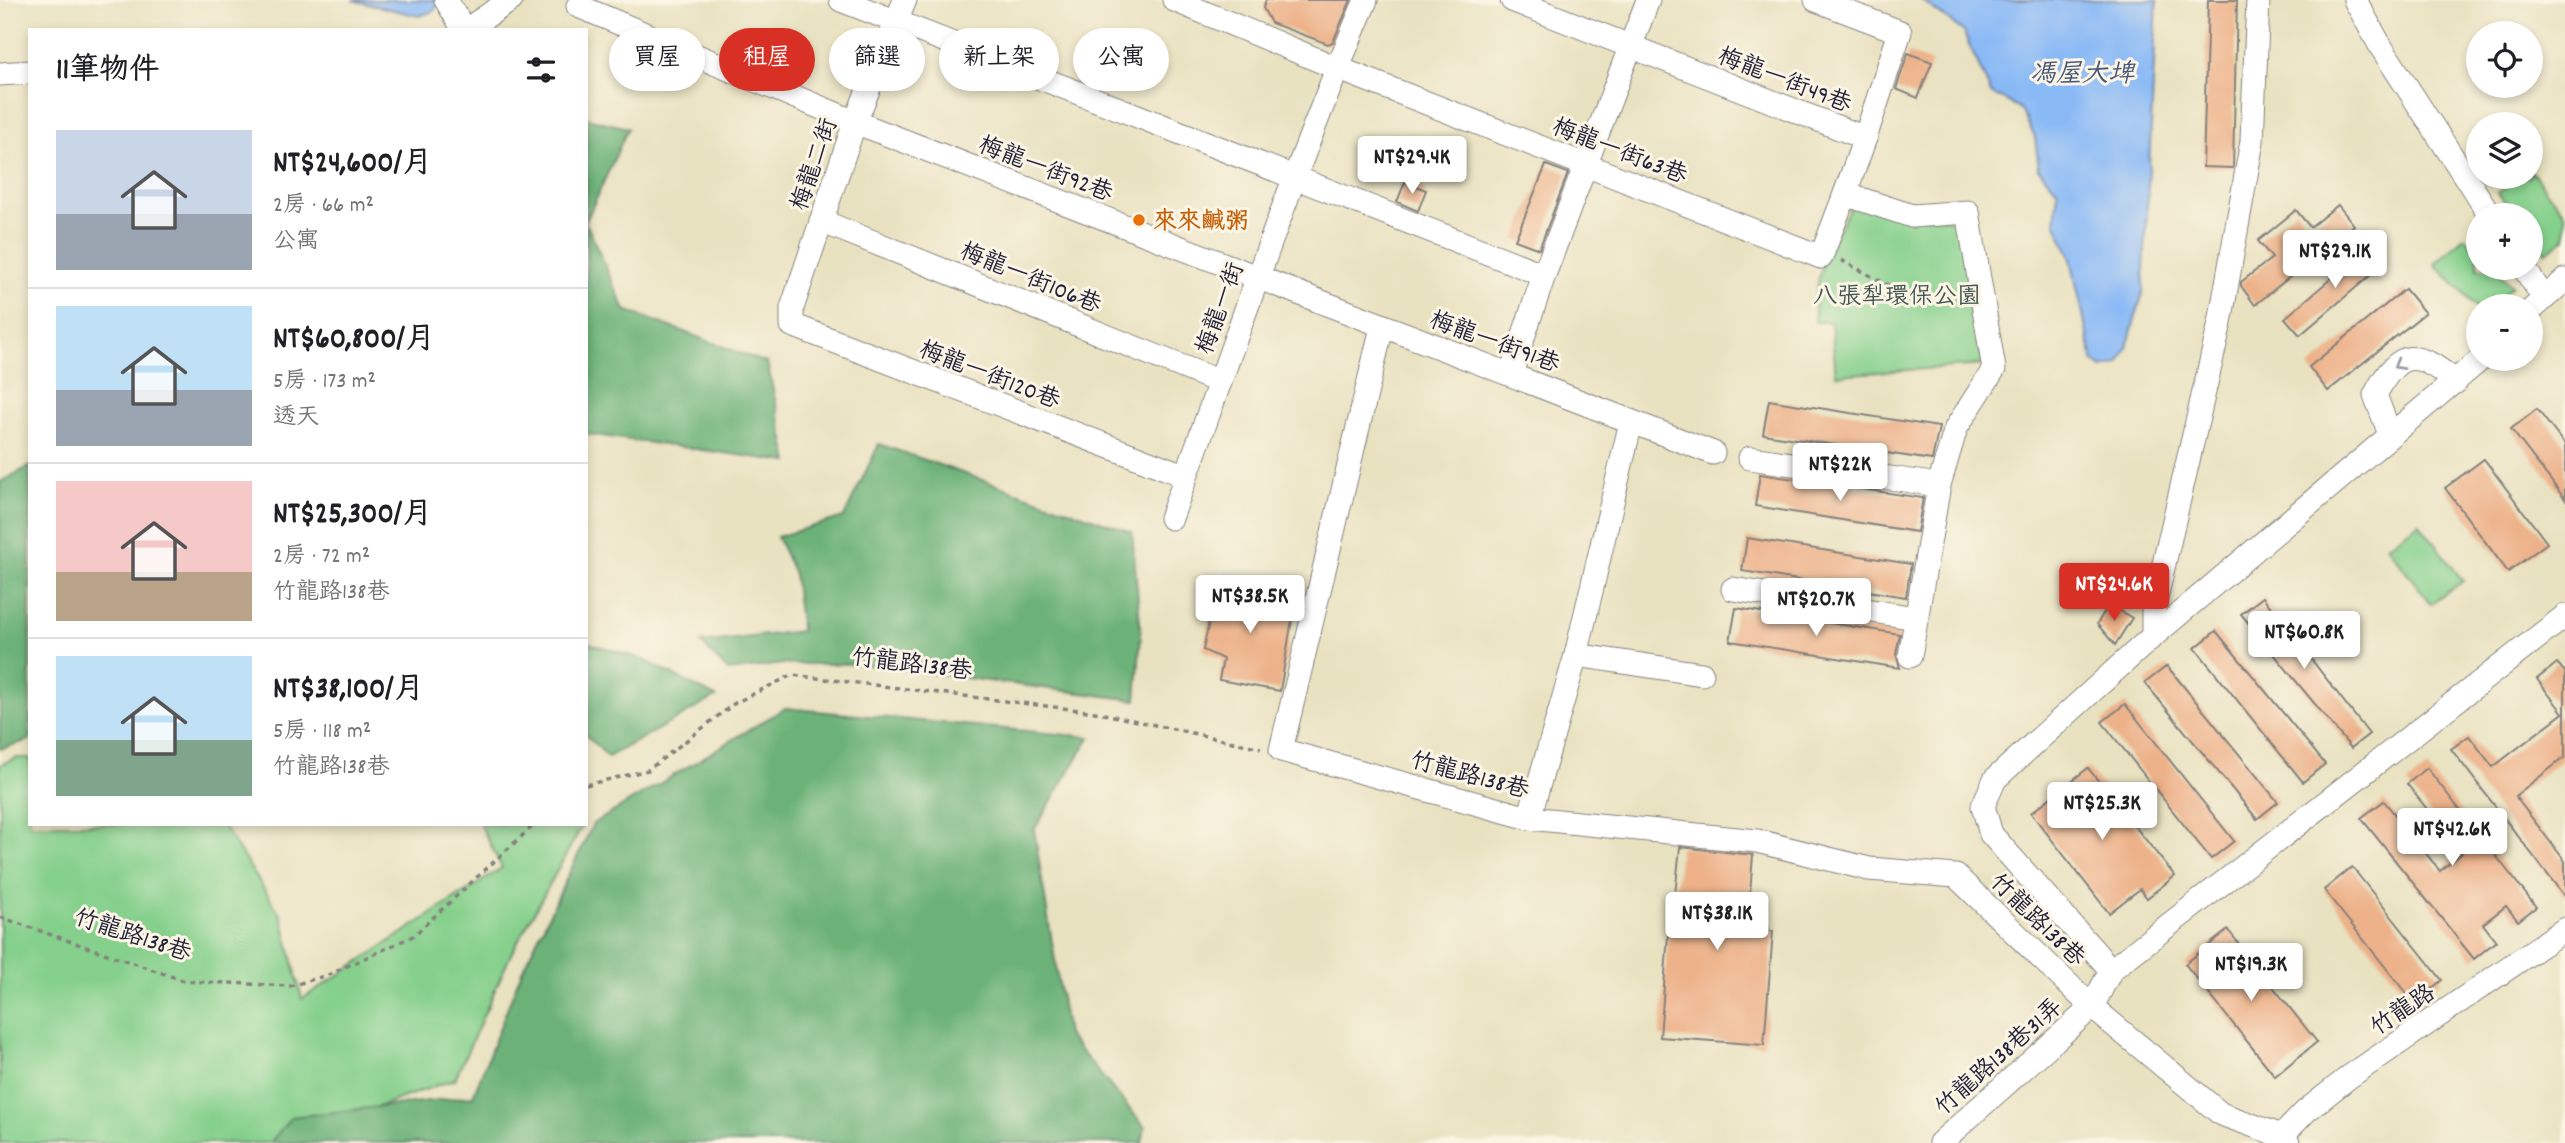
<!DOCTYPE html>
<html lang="zh-TW">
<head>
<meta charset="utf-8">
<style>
  :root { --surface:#fff; --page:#f6f6f6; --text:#202124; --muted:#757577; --line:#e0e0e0; --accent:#d93025 }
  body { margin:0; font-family:Dekko,"LXGW WenKai TC",sans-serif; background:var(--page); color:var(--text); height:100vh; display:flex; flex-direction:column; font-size:26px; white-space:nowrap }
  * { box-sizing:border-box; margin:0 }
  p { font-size:23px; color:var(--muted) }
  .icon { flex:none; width:38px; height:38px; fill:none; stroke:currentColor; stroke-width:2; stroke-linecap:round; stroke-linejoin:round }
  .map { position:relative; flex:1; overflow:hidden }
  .sheet { position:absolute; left:28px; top:28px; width:560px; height:798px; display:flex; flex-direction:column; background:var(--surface); border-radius:0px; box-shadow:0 4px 10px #0003 }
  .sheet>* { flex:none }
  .banner { position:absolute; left:609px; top:28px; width:665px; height:63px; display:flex; gap:14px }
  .controls { position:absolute; left:2466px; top:21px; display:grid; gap:14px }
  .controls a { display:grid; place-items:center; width:77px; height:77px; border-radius:50%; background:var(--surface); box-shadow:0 4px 10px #0003; font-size:35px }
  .price { position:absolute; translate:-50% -60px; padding:0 16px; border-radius:7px; background:#fff; color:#222; font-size:23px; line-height:46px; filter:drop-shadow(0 2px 4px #0008) }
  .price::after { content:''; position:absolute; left:50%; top:42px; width:21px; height:16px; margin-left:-10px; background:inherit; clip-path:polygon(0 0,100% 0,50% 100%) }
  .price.selected { background:var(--accent); color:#fff }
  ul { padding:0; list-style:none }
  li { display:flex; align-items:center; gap:21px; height:175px; padding:0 28px }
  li+li { border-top:2px solid var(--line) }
  li span { display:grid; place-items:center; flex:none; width:196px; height:140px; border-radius:0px; color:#555 }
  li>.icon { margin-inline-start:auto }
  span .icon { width:84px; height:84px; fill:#fffc; stroke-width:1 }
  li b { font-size:30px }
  h2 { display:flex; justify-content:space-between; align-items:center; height:84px; padding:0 28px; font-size:30px }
  .tag { padding:0 24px; border-radius:32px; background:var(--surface); box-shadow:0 4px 10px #0003; font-size:24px; line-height:63px }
  .tag.selected { background:var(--accent); color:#fff }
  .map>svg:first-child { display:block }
  .green { fill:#85d08c; stroke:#547964; stroke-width:2 }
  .forest { fill:#6cb278; stroke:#476a5a; stroke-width:2 }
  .water { fill:#8abaf6; stroke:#566e98; stroke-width:2 }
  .building { fill:#edb28a }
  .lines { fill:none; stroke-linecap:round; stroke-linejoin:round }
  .minor-casing { stroke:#86827e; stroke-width:25 }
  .path { stroke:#86827e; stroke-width:3.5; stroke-dasharray:5 5; stroke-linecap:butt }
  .minor { stroke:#fff; stroke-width:23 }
  .oneway { stroke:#9c9ca7 }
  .food-dot { fill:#e8710a; stroke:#fcf5e5; stroke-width:2.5 }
  .labels { text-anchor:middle; stroke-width:6; stroke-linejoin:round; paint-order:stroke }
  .street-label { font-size:24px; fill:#22223b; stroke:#fcf5e5 }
  .food-label { font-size:24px; font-weight:bold; fill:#c56008; stroke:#fcf5e5; text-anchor:start }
  .park-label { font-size:24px; fill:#405653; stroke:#fcf5e5 }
  .water-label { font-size:26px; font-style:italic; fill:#46577c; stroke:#fcf5e5 }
</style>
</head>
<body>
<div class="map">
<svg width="2565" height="1143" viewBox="0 0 2565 1143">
  <rect width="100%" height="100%" fill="#fcf5e5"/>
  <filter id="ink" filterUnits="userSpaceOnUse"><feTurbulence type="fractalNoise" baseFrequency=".0143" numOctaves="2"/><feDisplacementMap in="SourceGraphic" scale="14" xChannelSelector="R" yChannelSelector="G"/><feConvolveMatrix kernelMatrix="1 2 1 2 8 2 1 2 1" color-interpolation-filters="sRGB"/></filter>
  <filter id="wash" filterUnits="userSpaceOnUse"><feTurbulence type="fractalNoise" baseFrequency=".00686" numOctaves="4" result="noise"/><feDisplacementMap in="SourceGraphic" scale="28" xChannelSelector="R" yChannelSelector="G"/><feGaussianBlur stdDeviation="1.57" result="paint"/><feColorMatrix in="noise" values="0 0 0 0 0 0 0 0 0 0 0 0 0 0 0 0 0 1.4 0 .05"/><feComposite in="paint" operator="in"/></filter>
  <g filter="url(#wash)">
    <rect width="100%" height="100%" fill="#e9e2c1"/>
    <!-- green -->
    <g class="green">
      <path d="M2531,171L2565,214V238L2546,252L2531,233L2530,215H2516L2498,193L2519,177H2530Z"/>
      <path d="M1851,205L1959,221L1982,365L1836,375L1831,322H1815C1813,272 1829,248 1851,205Z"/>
      <path d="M2464,237L2478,251V268H2494L2512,286L2490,306L2478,309L2435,264Z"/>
      <path d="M2419,523L2463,581L2431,604L2387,546Z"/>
      <path d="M15,758H30V824H222L282,917L302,999L502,868L480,824H583L511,954L455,1079L277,1143H0V765Z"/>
    </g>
    <!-- forest -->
    <g class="forest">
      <path d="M586,118L628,128L586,221Z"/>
      <path d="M586,223L625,310L767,363L789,462L586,434Z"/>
      <path d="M879,444L1132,532L1141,635L1136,700L859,664H783L728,671L701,643L801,631L794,574L777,537L844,517Z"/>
      <path d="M30,466V740L0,749V482Z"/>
      <path d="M586,642L642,659L716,697L608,757L586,735Z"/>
      <path d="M785,708L1090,737L1034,830L1067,1035L1145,1127L1142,1143H270L291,1117L473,1096L521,973L593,824Z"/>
    </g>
    <!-- water -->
    <g class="water">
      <path d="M352,0H439L434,11L419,16Z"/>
      <path d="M1921,0H2157L2143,292L2127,347L2119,364L2102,368L2093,360L2070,255L2055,222L2058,191L2039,169L2035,137L2020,108L1991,93L1963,31Z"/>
    </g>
    <g id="blocks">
      <!-- building -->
      <g class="building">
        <path d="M1266,0H1351L1333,42L1328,44L1271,23L1263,8Z"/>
        <path d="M2208,0H2237L2233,168L2203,167Z"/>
        <path d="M1908,53L1932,62L1918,98L1896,89Z"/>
        <path d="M1546,165L1568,173L1539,249L1515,240Z"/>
        <path d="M1405,182L1426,190L1418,211L1397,202Z"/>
        <path d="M2338,205L2354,225L2255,305L2241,286V282L2272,258L2258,241L2296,210L2310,227Z"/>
        <path d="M2370,245L2385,263L2300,335L2285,318Z"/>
        <path d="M2405,289L2425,313L2328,391L2309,367Z"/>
        <path d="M1769,400L1939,427L1932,460L1763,434Z"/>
        <path d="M2537,409L2565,445V499L2511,429Z"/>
        <path d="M2484,459L2547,543L2508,572L2445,488Z"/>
        <path d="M1760,474L1923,498L1917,532L1755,506Z"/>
        <path d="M1747,538L1911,564L1906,597L1742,571Z"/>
        <path d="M1227,577L1295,602L1280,691L1219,680L1223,659L1203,650L1216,589L1223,587Z"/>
        <path d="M2263,597L2369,734L2351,748L2241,614Z"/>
        <path d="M2109,604L2132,618L2115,645L2097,624Z"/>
        <path d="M1736,608L1900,634L1896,654L1900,668L1730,641Z"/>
        <path d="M2216,631L2325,764L2303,782L2195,648Z"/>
        <path d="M2557,663L2565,672V757L2515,796L2565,861V897L2451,749L2469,736L2493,767L2563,713L2537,679Z"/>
        <path d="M2167,666L2278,802L2257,819L2145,683Z"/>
        <path d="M2125,704L2234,841L2211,859L2102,722Z"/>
        <path d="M2088,768L2175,876L2147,898L2140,889L2109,913L2031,813Z"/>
        <path d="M2427,768L2536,907L2518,921L2506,906L2483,924L2496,941L2474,959L2361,818L2384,801L2440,871L2462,853L2407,784Z"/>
        <path d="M1680,847L1753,855L1750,894L1761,895L1769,931H1773L1764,1045L1660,1037L1669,923L1672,924Z"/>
        <path d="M2352,867L2442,980L2414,1003L2324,890Z"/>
        <path d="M2228,930L2317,1042L2275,1076L2185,964Z"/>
      </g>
    </g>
  </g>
  <g filter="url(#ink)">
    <use href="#blocks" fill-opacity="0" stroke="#86827e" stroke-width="2"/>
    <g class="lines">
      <!-- minor casing -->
      <g class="minor-casing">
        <g id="minor">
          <path d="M446,0L464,30"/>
          <path d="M841,0L1544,275"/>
          <path d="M905,0L855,122L792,308V325L1186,476"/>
          <path d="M1174,0L1337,68L1821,257L1845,194"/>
          <path d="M1512,0L1865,138L1845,194L1912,216L1968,212L1994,369L1956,428L1939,485L1910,656"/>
          <path d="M1816,0L1900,32L1865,138"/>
          <path d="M2258,0L2252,141L2220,323L2153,611V636L1995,779L1983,806L1991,834L2111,970L2565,616"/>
          <path d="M2355,0L2381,47L2490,215"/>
          <path d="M578,6L855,122L1713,453"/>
          <path d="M466,30L511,0"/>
          <path d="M0,74L30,72"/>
          <path d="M821,221L1220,382"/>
          <path d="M2524,268L2544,298"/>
          <path d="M2530,311L2565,280"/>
          <path d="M1382,327L1281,750L1529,818L1757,841L1869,869L1956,876L2092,1007L2221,1114L2282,1136"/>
          <path d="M1511,373L1544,275L1648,0"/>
          <path d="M2390,434L2375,395C2400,347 2417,350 2456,382"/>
          <path d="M1750,458L1939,485"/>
          <path d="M1171,518C1234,345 1293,170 1366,0"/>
          <path d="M1733,589L1916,618"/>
          <path d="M2153,636L2481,359"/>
          <path d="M1576,655L1702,674"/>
          <path d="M1529,818L1576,655L1631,422"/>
          <path d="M1940,1143L2092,1007L2111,970"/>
          <path d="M2288,1143L2282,1136L2306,1111L2349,1077L2565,929"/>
        </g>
      </g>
      <!-- path -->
      <g class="path">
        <path d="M1841,260L1922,303"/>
        <path d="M586,785L648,770L735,703L792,675L1095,712L1261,748"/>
        <path d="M0,917L185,981L290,986L328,975L413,936L535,824"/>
      </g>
      <!-- minor -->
      <use href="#minor" class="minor"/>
    </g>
    <!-- one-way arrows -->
    <defs><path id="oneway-chevron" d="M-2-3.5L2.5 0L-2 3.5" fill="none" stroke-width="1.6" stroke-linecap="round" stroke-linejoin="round" transform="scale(1.75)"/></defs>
    <use class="oneway" href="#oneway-chevron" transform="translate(2398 365) rotate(150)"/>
  </g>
  <!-- markers -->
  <circle class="food-dot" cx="1139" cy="220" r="7"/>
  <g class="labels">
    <!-- street labels -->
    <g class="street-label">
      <text transform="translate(1785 79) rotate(21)" y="8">梅龍一街49巷</text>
      <text transform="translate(1620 150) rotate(21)" y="8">梅龍一街63巷</text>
      <text transform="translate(813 164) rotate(-71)" y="8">梅龍二街</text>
      <text transform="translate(1046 168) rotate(21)" y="8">梅龍一街92巷</text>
      <text transform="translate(1031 277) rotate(22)" y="8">梅龍一街106巷</text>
      <text transform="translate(1219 308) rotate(-70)" y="8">梅龍一街</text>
      <text transform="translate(1495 341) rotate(20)" y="8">梅龍一街91巷</text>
      <text transform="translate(990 374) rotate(21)" y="8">梅龍一街120巷</text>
      <text transform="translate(912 663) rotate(7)" y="8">竹龍路138巷</text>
      <text transform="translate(1470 774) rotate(15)" y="8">竹龍路138巷</text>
      <text transform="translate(2038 919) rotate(44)" y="8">竹龍路138巷</text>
      <text transform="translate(133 934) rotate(18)" y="8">竹龍路138巷</text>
      <text transform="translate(2402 1009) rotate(-34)" y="8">竹龍路</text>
      <text transform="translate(1998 1056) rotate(-42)" y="8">竹龍路138巷31弄</text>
    </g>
    <!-- food labels -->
    <g class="food-label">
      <text x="1153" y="228">來來鹹粥</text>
    </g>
    <!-- park labels -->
    <g class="park-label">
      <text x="1897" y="303">八張犁環保公園</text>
    </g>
    <!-- water labels -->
    <g class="water-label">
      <text x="2082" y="81">馮屋大埤</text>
    </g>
  </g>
</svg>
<div class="controls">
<a><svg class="icon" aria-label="locate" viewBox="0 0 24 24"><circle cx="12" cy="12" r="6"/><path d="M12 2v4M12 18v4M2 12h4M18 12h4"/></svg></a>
<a><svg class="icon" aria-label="layers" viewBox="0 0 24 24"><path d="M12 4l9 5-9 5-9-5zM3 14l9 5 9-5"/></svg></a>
<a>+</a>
<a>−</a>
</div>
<b class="price" style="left:1412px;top:196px">NT$29.4K</b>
<b class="price" style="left:2335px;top:290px">NT$29.1K</b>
<b class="price" style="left:1840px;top:503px">NT$22K</b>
<b class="price selected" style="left:2114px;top:623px">NT$24.6K</b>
<b class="price" style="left:1250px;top:635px">NT$38.5K</b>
<b class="price" style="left:1816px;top:638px">NT$20.7K</b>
<b class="price" style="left:2304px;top:671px">NT$60.8K</b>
<b class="price" style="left:2102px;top:842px">NT$25.3K</b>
<b class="price" style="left:2452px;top:868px">NT$42.6K</b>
<b class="price" style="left:1717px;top:952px">NT$38.1K</b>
<b class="price" style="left:2251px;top:1003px">NT$19.3K</b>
<div class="banner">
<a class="tag">買屋</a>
<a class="tag selected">租屋</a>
<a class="tag">篩選</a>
<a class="tag">新上架</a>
<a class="tag">公寓</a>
</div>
<section class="sheet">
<h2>11筆物件<svg class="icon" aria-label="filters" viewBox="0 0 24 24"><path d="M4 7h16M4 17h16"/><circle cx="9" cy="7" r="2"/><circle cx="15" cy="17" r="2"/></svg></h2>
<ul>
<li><span style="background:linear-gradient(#c9d6e8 60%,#9aa5b1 0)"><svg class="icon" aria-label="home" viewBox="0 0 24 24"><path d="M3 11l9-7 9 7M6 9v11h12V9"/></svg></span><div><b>NT$24,600/月</b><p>2房 · 66 m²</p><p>公寓</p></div></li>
<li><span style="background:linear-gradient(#bfe0f5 60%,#9aa5b1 0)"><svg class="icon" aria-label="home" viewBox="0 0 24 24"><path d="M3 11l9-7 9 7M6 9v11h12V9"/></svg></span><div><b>NT$60,800/月</b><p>5房 · 173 m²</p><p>透天</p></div></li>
<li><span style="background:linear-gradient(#f6c9c9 65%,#b9a48a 0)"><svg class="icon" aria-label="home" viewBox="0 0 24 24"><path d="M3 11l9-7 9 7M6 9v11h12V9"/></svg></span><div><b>NT$25,300/月</b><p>2房 · 72 m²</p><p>竹龍路138巷</p></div></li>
<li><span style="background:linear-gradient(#bfe0f5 60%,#7fa58c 0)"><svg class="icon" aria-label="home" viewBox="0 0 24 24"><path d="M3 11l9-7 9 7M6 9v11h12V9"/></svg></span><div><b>NT$38,100/月</b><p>5房 · 118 m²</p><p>竹龍路138巷</p></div></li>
</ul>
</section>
</div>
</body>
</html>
